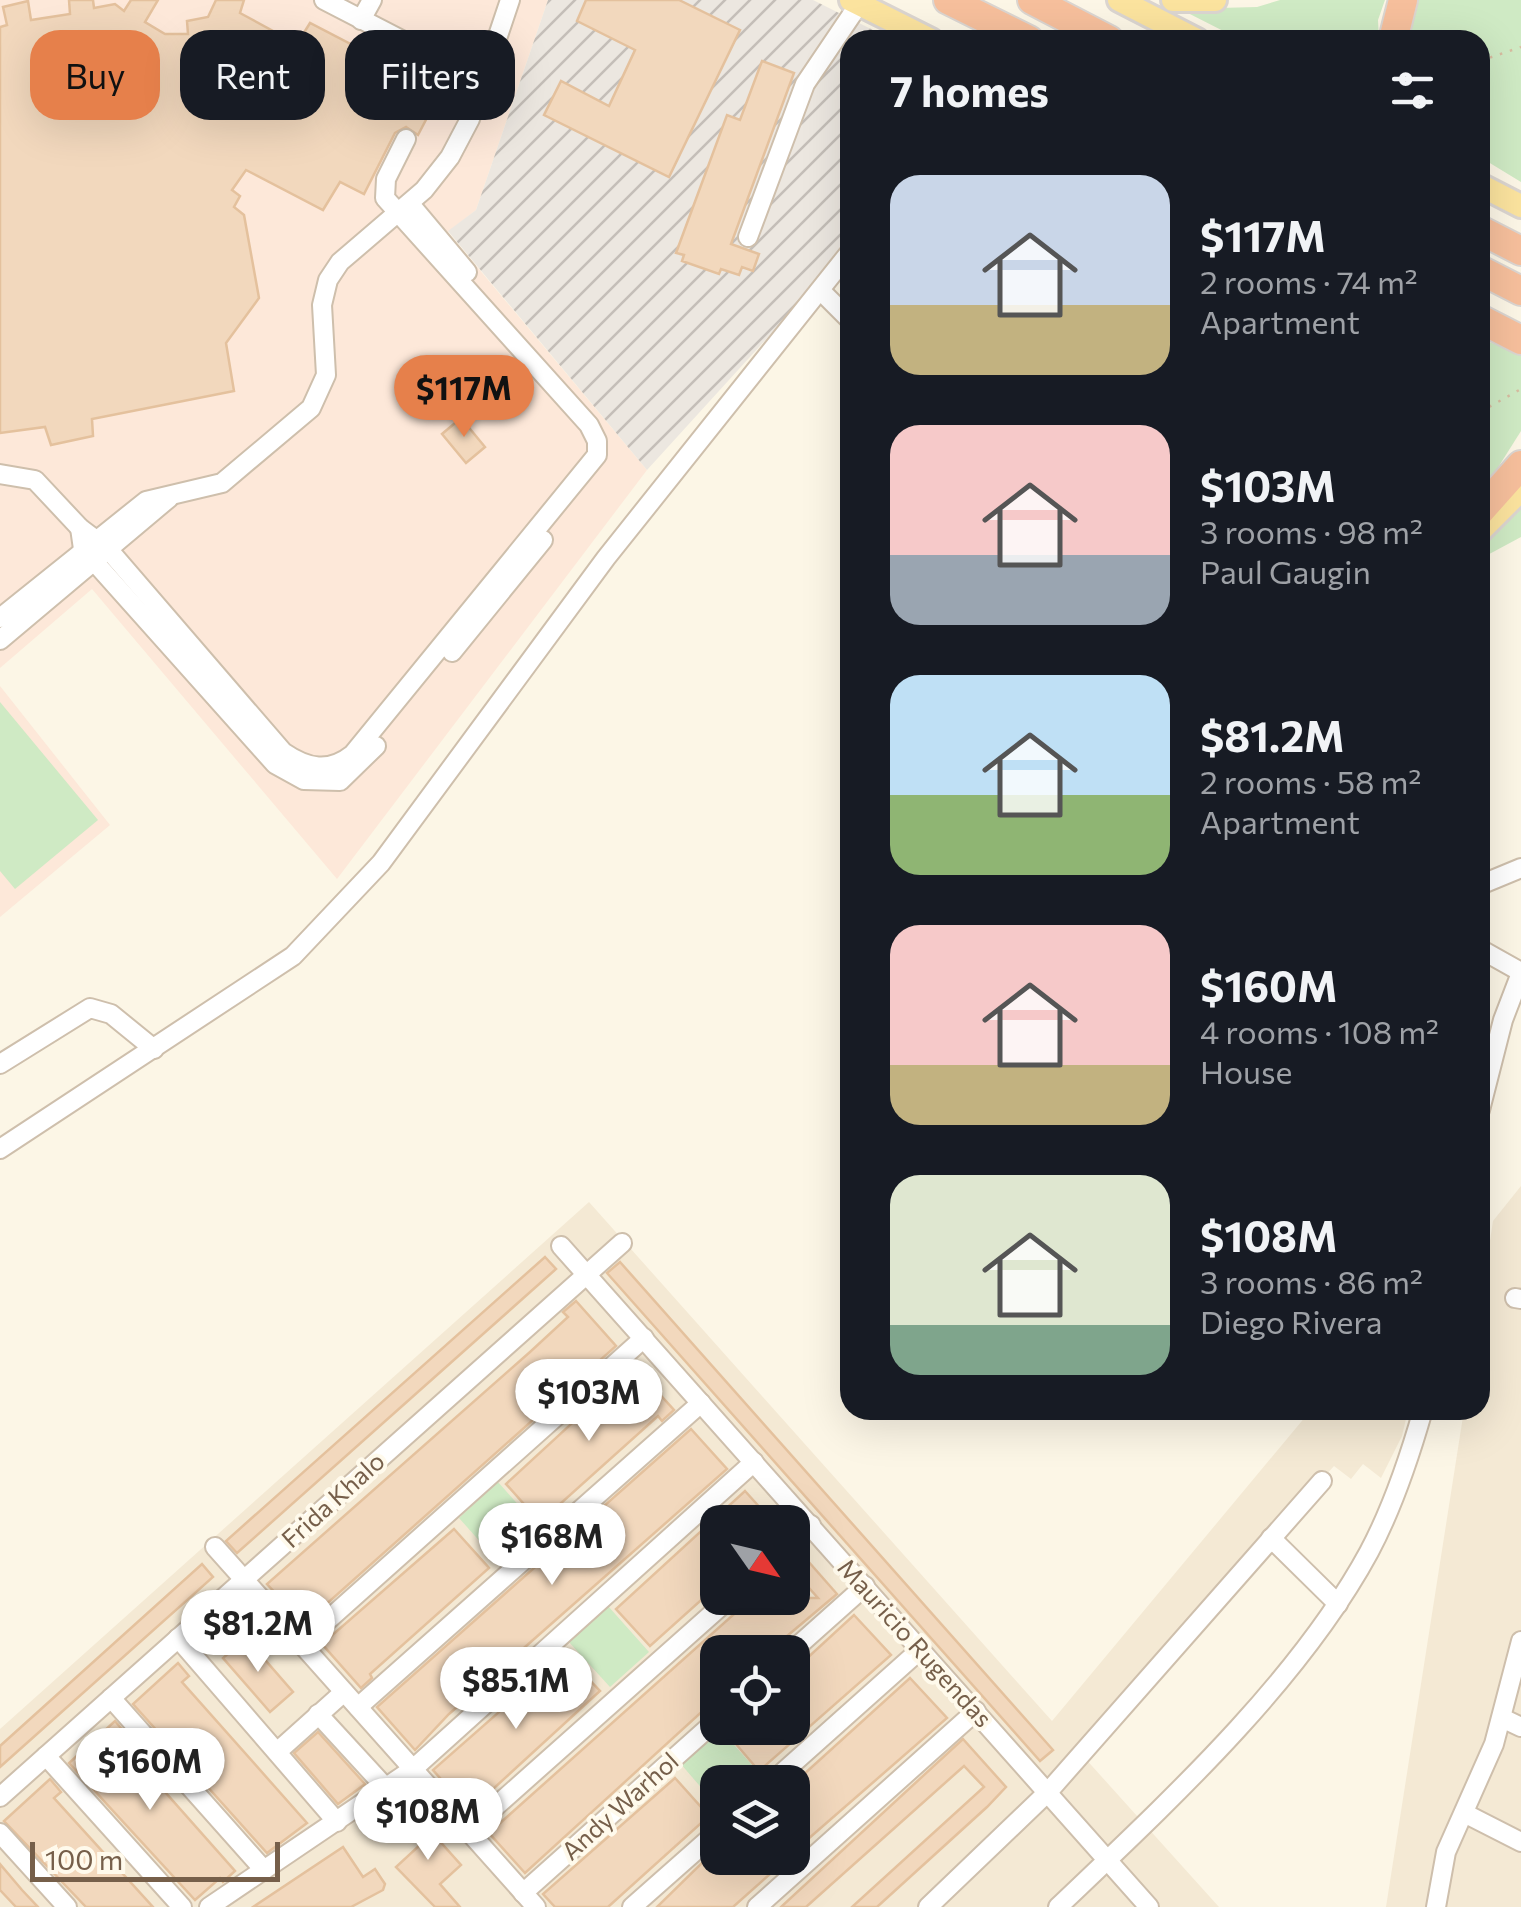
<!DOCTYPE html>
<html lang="en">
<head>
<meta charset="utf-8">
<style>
  :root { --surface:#171b24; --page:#20242c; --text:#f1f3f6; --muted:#9ea1a6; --accent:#e6804b }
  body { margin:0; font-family:Commissioner,sans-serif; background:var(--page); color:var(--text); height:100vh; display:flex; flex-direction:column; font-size:38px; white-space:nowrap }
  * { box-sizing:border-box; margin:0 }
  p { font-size:32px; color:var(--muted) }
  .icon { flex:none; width:55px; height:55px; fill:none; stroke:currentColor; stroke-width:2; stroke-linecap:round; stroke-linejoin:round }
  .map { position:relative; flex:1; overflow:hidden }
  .details { position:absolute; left:840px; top:30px; width:650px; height:1390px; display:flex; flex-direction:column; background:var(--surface); border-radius:30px; box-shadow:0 10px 40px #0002 }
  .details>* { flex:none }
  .banner { position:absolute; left:30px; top:30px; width:660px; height:90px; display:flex; gap:20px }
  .needle { width:65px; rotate:124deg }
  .tools { position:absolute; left:700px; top:1505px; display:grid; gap:20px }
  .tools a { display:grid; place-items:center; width:110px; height:110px; border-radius:20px; background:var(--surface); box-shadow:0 10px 40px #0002; font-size:50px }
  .scale { position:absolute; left:30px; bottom:25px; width:250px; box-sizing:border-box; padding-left:10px; border:5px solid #765f4a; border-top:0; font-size:28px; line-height:35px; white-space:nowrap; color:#765f4a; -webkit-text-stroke:8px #fffaec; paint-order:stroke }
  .price { position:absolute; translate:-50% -85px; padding:0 22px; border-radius:35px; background:#fff; color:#222; font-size:32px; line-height:65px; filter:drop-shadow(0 2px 5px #0008) }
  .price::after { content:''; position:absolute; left:50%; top:60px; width:30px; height:22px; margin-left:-15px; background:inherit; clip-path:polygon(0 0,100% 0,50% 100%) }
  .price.active { background:var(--accent); color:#111 }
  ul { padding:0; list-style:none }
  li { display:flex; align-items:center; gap:30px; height:250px; padding:0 50px }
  li span { display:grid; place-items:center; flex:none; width:280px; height:200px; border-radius:30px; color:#555 }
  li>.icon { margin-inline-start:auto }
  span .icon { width:120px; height:120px; fill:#fffc; stroke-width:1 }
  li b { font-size:42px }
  h2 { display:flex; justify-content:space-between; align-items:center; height:120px; padding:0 50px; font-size:42px }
  .chip { padding:0 35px; border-radius:30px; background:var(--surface); box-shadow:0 10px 40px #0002; font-size:35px; line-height:90px }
  .chip.active { background:var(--accent); color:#111 }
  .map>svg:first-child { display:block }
  .residential { fill:#f4e9d4; fill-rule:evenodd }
  .commercial { fill:#fde8d9 }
  .industrial { fill:url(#industrial-furrows) }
  .grass { fill:#cfeac4 }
  .building { fill:#f2d8bd; stroke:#e4c19d; stroke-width:2.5 }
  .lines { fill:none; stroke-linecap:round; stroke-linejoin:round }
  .minor-casing { stroke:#cebfac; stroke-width:22 }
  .major-casing { stroke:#dbd5d0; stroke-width:28 }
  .highway-casing { stroke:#dbd5d0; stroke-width:32 }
  .path { stroke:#d7bca0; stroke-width:2.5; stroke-dasharray:2.5 8; stroke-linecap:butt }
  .minor { stroke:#fff; stroke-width:18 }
  .major { stroke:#fbe39e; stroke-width:22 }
  .highway { stroke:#f6bf9c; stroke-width:28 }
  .labels { text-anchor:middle; stroke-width:8; stroke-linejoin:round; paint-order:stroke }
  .street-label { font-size:25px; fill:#765f4a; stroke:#fffaec }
</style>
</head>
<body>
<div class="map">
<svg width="1521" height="1907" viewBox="0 0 1521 1907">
  <defs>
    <pattern id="industrial-furrows" width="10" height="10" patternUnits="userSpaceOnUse" patternTransform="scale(2.5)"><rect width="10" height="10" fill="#ece7e0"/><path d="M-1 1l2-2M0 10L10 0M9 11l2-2" fill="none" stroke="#c4beb8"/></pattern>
  </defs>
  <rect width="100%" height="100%" fill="#fcf6e6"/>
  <!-- residential -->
  <g class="residential">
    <path d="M1521,1186V1907H1386L1464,1410H1480V1307L1493,1221Z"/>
    <path d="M589,1202L1052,1721L1311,1410H1408L1402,1436L1381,1478L1363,1464L1351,1479L1334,1466L1133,1689L1074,1746L1219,1907H0V1729ZM718,1522H792V1598H718ZM718,1652H792V1728H718ZM718,1782H792V1858H718Z"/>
  </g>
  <!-- commercial -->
  <g class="commercial">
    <path d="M0,0H548L476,210L448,232L647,470L337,879L92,589L0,668Z"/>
    <path d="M0,686L110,825L0,917Z"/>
  </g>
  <!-- industrial -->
  <path class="industrial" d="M548,0H813L893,40H850V247L647,470L448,231L476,210Z"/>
  <!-- grass -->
  <g class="grass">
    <path d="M1280,0H1385L1378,20L1379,40H1241L1180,9L1257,7Z"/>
    <path d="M1418,0H1521V182L1480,157V40H1404Z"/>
    <path d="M1480,338L1521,355V431L1480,496Z"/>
    <path d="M1521,494V537L1480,559V538Z"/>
    <path d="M0,702L98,820L15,889L0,871Z"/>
    <path d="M498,1482L540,1529L500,1564L459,1518Z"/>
    <path d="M608,1606L649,1652L610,1687L568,1641Z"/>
    <path d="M719,1728L760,1774L752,1782H718L717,1806L680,1763Z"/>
  </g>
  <!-- building -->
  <g class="building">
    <path d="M69,0H93L94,8L115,4L124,11L131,0H158L145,22L165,34H188L187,21L208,17L216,0H244L240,13L297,44L310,23L441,91L418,135L406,127L395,133L364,194L340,182L323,210L246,170L232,190L240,196L234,207L244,215L259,298L226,343L234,391L92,419L93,436L51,445L45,427L0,433V27L7,25L3,7L28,1L31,20L70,14Z"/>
    <path d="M586,0H679L740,30L669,177L544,115L561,81L609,106L635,50L577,21Z"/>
    <path d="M762,61L794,73L731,244L759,254L753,271L742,267L739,275L721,269L719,274L682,261L684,255L676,253L727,115L740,120Z"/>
    <path d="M461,418L485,447L466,463L442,434Z"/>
    <path d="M545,1257L556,1269L237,1553L226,1541Z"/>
    <path d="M620,1262L1053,1750L1040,1761L607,1273Z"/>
    <path d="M576,1301L616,1346L304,1624L267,1584L530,1352L568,1317L563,1312Z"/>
    <path d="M634,1366L674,1410L662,1421L658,1416L540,1522L506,1484Z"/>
    <path d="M691,1429L727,1469L449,1714L415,1750L377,1707Z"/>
    <path d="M745,1491L773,1522H718V1585L650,1646L616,1609Z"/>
    <path d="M454,1529L489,1568L370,1674L372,1678L361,1688L322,1644Z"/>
    <path d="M800,1552L837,1594L768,1652H718V1697L525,1873L489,1833L752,1598H818L792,1569V1554Z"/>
    <path d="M202,1564L213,1577L0,1767V1746Z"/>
    <path d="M854,1615L891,1655L759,1771L724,1730L792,1728V1672Z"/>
    <path d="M246,1638L293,1692L270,1712L223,1658Z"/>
    <path d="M565,1654L600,1691L469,1811L433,1770Z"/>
    <path d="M178,1663L189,1676L182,1682L307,1823L267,1853L133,1704Z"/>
    <path d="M910,1678L947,1718L792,1853V1785Z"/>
    <path d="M115,1721L125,1733L119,1740L235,1871L223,1882L220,1878L195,1900L69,1763Z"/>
    <path d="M318,1732L365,1784L338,1804L294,1753Z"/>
    <path d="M963,1739L1006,1787L987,1807L877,1907H852L984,1787L964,1766L806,1907H781Z"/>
    <path d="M675,1778L709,1816L608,1907H555L543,1894Z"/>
    <path d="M50,1779L61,1792L54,1798L153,1907H86L4,1821Z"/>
    <path d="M410,1808L461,1865L440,1884L460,1907H435L396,1867L420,1845L398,1819Z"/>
    <path d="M343,1847L363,1877L375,1869L385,1884L383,1890L351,1907H253Z"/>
    <path d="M707,1858H788L733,1907H657Z"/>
    <path d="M0,1864L22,1890L38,1907H16L0,1890Z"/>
  </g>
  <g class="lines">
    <!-- minor casing -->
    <g class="minor-casing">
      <g id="minor">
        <path d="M324,0L483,82"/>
        <path d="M361,20L372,0"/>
        <path d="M410,204L467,272"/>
        <path d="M748,237L805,84L859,4"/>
        <path d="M822,292L850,320"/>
        <path d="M0,474L35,480L80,528L108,549L283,752C308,769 329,773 353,754L597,455V441L589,425L385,198L386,179L406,139"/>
        <path d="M80,528L83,549L275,764L304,780L340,781L376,746"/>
        <path d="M0,618L146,501L222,483L311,408L326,375L322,305L328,280L340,262L424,190L450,157L470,119L510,0"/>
        <path d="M0,640L169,498"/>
        <path d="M452,652L543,540"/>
        <path d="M1480,885L1521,868"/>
        <path d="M1480,949L1521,972"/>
        <path d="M0,1064L90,1008L111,1014L154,1049"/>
        <path d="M1480,1110L1503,1020L1521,973"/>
        <path d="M0,1149L293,956L381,863L606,558L850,252"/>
        <path d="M561,1246L1149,1907"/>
        <path d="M1515,1298L1521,1299"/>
        <path d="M1271,1538L1338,1604"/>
        <path d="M792,1542L811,1525"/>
        <path d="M215,1547L536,1907"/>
        <path d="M178,1638L337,1822"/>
        <path d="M301,1644L644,1338"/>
        <path d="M791,1652L865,1586"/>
        <path d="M111,1698L264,1870"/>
        <path d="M358,1707L701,1403"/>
        <path d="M318,1714L386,1788"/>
        <path d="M1502,1718L1521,1727"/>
        <path d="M277,1752L344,1692"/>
        <path d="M46,1756L182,1907"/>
        <path d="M772,1782L921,1649"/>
        <path d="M0,1797L622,1243"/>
        <path d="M1464,1813L1521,1842"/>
        <path d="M468,1831L730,1598"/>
        <path d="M0,1833L67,1907"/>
        <path d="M523,1893L718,1719"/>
        <path d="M209,1907L413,1769L754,1462"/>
        <path d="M632,1907L718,1831"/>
        <path d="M757,1907L976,1711"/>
        <path d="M928,1907L1048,1792L1322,1481"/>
        <path d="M1058,1907C1165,1805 1298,1683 1369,1552C1393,1507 1409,1459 1423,1410"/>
        <path d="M1436,1907L1446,1852L1494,1744L1521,1641"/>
      </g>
    </g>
    <!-- major casing -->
    <g class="major-casing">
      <g id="major">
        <path d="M851,0L931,40"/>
        <path d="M1119,0L1197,40"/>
        <path d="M1173,0H1215"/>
        <path d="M1480,185L1521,206"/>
        <path d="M1480,531L1521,490"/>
      </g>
    </g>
    <!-- highway casing -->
    <g class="highway-casing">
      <g id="highway">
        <path d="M948,0L1029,40"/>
        <path d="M1032,0L1109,40"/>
        <path d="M1393,40L1403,0"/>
        <path d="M1480,230L1521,251"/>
        <path d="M1480,270L1521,291"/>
        <path d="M1480,319L1521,340"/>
        <path d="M1480,511L1521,465"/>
      </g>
    </g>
    <!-- path -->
    <g class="path">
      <path d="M1480,61L1521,47"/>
      <path d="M1480,412L1521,389"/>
    </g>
    <!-- minor -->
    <use href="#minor" class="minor"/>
    <!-- major -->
    <use href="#major" class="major"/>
    <!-- highway -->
    <use href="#highway" class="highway"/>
  </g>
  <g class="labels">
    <!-- street labels -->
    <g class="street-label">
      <text transform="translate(333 1500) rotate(-42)" y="9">Frida Khalo</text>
      <text transform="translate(915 1643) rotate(48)" y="9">Mauricio Rugendas</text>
      <text transform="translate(620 1806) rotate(-42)" y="9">Andy Warhol</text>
    </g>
  </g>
</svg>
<div class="tools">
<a><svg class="needle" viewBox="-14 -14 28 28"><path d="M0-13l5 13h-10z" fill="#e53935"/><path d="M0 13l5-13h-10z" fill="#9ea1a6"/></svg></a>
<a><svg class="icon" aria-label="locate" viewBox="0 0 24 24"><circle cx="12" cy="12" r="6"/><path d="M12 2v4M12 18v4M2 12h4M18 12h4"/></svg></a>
<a><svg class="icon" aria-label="layers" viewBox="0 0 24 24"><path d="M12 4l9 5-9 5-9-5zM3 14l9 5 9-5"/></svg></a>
</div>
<div class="scale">100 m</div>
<b class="price active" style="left:464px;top:440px">$117M</b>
<b class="price" style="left:589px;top:1444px">$103M</b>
<b class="price" style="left:552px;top:1588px">$168M</b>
<b class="price" style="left:258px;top:1675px">$81.2M</b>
<b class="price" style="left:516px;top:1732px">$85.1M</b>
<b class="price" style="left:150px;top:1813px">$160M</b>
<b class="price" style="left:428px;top:1863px">$108M</b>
<div class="banner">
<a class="chip active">Buy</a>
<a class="chip">Rent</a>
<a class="chip">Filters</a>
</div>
<section class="details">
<h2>7 homes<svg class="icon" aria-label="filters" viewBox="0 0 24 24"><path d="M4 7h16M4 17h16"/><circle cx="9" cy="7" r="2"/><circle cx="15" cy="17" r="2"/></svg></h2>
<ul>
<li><span style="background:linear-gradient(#c9d6e8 65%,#c2b280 0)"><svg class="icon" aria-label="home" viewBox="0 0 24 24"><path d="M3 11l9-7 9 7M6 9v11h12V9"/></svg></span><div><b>$117M</b><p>2 rooms · 74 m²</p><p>Apartment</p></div></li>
<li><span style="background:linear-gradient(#f6c9c9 65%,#9aa5b1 0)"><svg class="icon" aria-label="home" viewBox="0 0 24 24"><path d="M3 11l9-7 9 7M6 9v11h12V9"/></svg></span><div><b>$103M</b><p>3 rooms · 98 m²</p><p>Paul Gaugin</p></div></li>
<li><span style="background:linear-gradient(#bfe0f5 60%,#8fb573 0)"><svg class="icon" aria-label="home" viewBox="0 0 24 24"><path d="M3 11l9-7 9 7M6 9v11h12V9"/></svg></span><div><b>$81.2M</b><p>2 rooms · 58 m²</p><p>Apartment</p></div></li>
<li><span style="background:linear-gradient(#f6c9c9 70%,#c2b280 0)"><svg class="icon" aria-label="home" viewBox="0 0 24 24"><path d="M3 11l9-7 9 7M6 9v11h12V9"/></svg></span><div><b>$160M</b><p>4 rooms · 108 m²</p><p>House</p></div></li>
<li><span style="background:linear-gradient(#dfe7d0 75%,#7fa58c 0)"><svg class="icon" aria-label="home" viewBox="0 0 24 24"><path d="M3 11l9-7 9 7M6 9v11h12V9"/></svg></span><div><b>$108M</b><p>3 rooms · 86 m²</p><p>Diego Rivera</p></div></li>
</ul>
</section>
</div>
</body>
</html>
